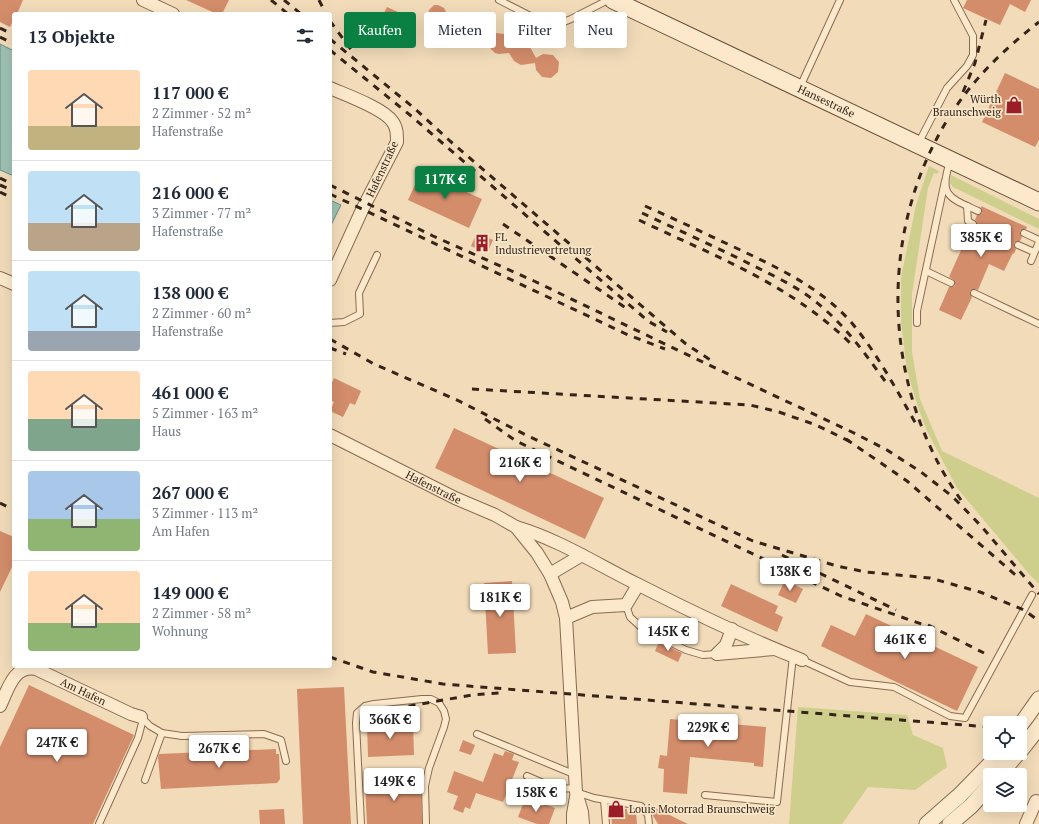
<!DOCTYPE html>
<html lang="de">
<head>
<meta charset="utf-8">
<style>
  :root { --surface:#fff; --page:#f2f2f3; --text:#1f2937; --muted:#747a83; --line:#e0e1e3; --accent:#0b8043 }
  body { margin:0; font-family:"PT Serif",serif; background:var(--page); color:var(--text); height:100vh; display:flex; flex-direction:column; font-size:15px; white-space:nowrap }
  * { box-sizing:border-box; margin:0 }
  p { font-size:13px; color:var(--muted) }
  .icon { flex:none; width:22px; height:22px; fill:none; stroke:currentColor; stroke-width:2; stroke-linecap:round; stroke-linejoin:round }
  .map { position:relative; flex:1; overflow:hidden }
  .sheet { position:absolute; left:12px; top:12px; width:320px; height:656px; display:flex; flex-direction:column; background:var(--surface); border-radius:4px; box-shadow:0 4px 16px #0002 }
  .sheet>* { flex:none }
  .banner { position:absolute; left:344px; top:12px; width:380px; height:36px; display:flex; gap:8px }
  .tools { position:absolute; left:983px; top:716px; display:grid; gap:8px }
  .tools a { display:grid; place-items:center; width:44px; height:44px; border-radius:4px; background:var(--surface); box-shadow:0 4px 16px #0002; font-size:20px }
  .price { position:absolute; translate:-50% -34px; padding:0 9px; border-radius:4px; background:#fff; color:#222; font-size:13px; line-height:26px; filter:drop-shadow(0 1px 2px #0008) }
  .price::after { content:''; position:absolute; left:50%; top:24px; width:12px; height:9px; margin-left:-6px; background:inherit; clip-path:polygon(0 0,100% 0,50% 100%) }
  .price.active { background:var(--accent); color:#fff }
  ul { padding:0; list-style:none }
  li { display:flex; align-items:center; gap:12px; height:100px; padding:0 16px }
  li+li { border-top:1px solid var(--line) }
  li span { display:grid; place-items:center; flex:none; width:112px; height:80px; border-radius:4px; color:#555 }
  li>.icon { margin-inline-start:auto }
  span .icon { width:48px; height:48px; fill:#fffc; stroke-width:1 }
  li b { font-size:17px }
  h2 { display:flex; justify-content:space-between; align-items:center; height:48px; padding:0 16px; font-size:17px }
  .pill { padding:0 14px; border-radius:4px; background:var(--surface); box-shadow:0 4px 16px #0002; font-size:14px; line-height:36px }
  .pill.active { background:var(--accent); color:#fff }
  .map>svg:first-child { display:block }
  .green { fill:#cecf8c }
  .water { fill:#9ec1b3; stroke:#658e81 }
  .building { fill:#d38d6b }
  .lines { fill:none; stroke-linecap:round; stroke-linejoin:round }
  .service-casing { stroke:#896a52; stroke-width:8 }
  .minor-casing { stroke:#896a52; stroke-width:14 }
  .tertiary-casing { stroke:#896a52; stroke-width:17 }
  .secondary-casing { stroke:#6a4b36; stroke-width:19 }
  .service { stroke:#fce9cc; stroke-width:6 }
  .minor { stroke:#fce9cc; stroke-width:12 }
  .tertiary { stroke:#fce9cc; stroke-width:15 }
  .secondary { stroke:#fce9cc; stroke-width:17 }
  .rail { stroke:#362419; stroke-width:3; stroke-dasharray:7 7; stroke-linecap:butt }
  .tertiary-bridge-casing { stroke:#896a52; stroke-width:17; stroke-linecap:butt }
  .tertiary-bridge { stroke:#fce9cc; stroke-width:15 }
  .labels { text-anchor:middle; stroke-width:3.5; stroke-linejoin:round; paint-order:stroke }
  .poi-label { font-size:11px; fill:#362419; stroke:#f8e6c9; text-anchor:start }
  .street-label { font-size:11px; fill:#362419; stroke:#f8e6c9 }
</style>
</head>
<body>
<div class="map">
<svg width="1039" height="824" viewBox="0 0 1039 824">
  <rect width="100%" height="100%" fill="#f1dbb9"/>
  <!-- green -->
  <g class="green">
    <path d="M929,166L939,171L937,174L934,173L928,188L912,294V352L920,399L942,451L1039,498V584L1029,574L957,488L927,431L918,407L907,370L901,322V277L916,205Z"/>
    <path d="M951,175L1039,219V229L953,187L950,183Z"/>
    <path d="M798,707L907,715L913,735L943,748L947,767L915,790L868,787L842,824H789Z"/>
  </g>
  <!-- water -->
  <g class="water">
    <path d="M0,44L14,51V176L0,170Z"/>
    <path d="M330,200L341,205L330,227Z"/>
  </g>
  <!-- building -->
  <g class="building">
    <path d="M0,0H23L17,14H14V19L10,27L0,22Z"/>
    <path d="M186,0H229L222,14H217Z"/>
    <path d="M967,0H1031L1025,12L1010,4L1000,25L963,8Z"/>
    <path d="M434,5H438L444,8L449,18L436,23L430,20L428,13L429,10Z"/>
    <path d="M387,7L400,13L396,21L383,15Z"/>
    <path d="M457,16L464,17L468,22V30L462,34L455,33L448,21Z"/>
    <path d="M496,33L504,34L508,37L512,45L523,43L527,44L530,47L536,58L543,54L553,55L559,62L558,72L551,78L542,77L536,70L535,63L521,65L514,61L509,53L499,54L495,53L489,47V43L490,39Z"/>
    <path d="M1005,73L1039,89V140L1035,147L982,122Z"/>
    <path d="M421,172L482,199L469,228L408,200Z"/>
    <path d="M981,206L1027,227L1026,229H1023L1020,231V234L1022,237L1020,241H1017L1014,243V246L1016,249L1014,254L1013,253L1004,271L989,264L978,290L973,289L970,291V294L972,297L961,320L939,310L949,287H953L955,285L954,280L949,277L971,228H975L977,226V222L975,220L977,215L982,213Z"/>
    <path d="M477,233L493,240L487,253L471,246Z"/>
    <path d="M334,378L361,391L355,405L350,403L343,417L330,411L334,402L330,400V387Z"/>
    <path d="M454,428L604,498L585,539L435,468Z"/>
    <path d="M0,531L14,537V563L0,592Z"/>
    <path d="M785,580L803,589L796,603L778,595Z"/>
    <path d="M512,581L516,653L488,654L484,583Z"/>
    <path d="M731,584L778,606L775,613L783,617L777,632L721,606Z"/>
    <path d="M866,614L978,667L957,711L821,646L831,625L855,636Z"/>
    <path d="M659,642L682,653L678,662L655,651Z"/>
    <path d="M29,685L134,735L93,824H0V747Z"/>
    <path d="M344,687L351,824H303L297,689Z"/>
    <path d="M670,719L766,727L763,767L754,766V763L690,757L687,794L663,792L664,769L658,768L660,755L667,756Z"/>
    <path d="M413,722L414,755L368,757L367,724Z"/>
    <path d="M463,740L475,745L471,755L459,751Z"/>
    <path d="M276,749V754H279L280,779L277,783L161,789L158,757L159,754Z"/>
    <path d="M505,751L514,754L512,760L519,762L503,802L476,793L470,809L465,807L463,813L453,809L458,796L447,792L454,771L483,782L494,753L503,756Z"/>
    <path d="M413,778L414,784L421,783L422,824H367L365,786H373V780Z"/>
    <path d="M525,799L543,806L544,804L555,808L549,824H537L518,817Z"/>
    <path d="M615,808L627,809V812L636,811L637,824H612L611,813H614Z"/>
    <path d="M655,808L688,824H658L652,814Z"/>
    <path d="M284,809L285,824H260L259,810Z"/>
  </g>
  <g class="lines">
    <!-- service casing -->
    <g class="service-casing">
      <g id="service">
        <path d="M499,0L552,27L571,19L608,0"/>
        <path d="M800,87L840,0"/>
        <path d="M918,144L947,88L967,66L973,55V36L954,0"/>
        <path d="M950,162C938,196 950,198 978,211"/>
        <path d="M967,206L968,221L973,224"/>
        <path d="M1024,233L1039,240"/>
        <path d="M1018,245L1034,252"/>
        <path d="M1031,261L1039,242"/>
        <path d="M926,271L951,283"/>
        <path d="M974,293L1039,324"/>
        <path d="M330,323L344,322L360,314L359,293L377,255"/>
        <path d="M917,323V311L945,181"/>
        <path d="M626,605L630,617L643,629L686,650L703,655L717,654"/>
        <path d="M802,660L850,682L894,687L950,716L965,718L1032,595"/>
        <path d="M141,717L150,726L162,733L182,736L264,734L281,740L286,761"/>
        <path d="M477,734L576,775"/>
        <path d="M527,776L557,789L576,788"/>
        <path d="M145,780L162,733"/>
        <path d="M576,792L594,798L641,806L648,815L649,824"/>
        <path d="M705,795L777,802L793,656"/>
        <path d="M604,800L606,824"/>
        <path d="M99,824L138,738L142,723L141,717"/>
        <path d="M361,824L356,723L357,713L365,706L374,704L422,699H431L439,703L444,711L446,719L444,727L429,768L425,786L426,824"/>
      </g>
    </g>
    <!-- minor casing -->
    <g class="minor-casing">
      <g id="minor">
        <path d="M143,0L173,14"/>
        <path d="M330,88C346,95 383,108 392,121C397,127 397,134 397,142L362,210L330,280"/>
        <path d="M0,278L14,284"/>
        <path id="s1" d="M330,435L455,498L495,515L516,527L537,553L550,574L562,602L566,618L576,792L582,812L583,824"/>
        <path d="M516,527C560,540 598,565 639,585C692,612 746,638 802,660"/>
        <path d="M550,574L582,555"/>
        <path d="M566,618L592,607L626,605L638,585"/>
        <path d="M717,654L774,649"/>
        <path d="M717,654L726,645L732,629"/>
        <path id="s2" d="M0,706C8,690 13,665 36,669L131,714L141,717"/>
        <path d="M573,824V814L576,797"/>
        <path d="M1026,824L1036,801L1039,803"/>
      </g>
    </g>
    <!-- tertiary casing -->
    <g class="tertiary-casing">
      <g id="tertiary">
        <path d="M1020,726L1039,699"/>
        <path d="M999,775L1018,753"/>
        <path d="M927,824L960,795L1001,753"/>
        <path d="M950,824L971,806L990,785"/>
      </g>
    </g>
    <!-- secondary casing -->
    <g class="secondary-casing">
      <g id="secondary">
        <path id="s3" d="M613,0L1039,202"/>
      </g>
    </g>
    <!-- service -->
    <use href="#service" class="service"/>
    <!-- minor -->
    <use href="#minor" class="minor"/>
    <!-- tertiary -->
    <use href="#tertiary" class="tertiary"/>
    <!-- secondary -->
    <use href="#secondary" class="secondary"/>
    <!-- rail -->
    <g class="rail">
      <path d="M271,0L288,14"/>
      <path d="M284,0L301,14"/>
      <path d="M319,0L326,14"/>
      <path d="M330,21L352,51"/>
      <path d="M0,28L14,35"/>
      <path d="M0,37L14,44"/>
      <path d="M330,39L414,108L450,141L686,344L715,363"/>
      <path d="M330,50L410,115L648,321L667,332"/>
      <path d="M963,92L975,63L986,20"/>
      <path d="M0,178L14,185"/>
      <path d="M0,185L14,191"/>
      <path d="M330,185L433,236L534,281L692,357L852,432L887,450L921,472L953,497L982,527L1039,594"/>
      <path d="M0,192L14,199"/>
      <path d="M330,194L626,334L665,349"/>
      <path d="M645,206C675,219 704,233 734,247C776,267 819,286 851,322C877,353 896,389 916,424"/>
      <path d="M642,213C678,230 716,247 752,265C776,277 802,289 822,307C847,328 866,355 885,381"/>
      <path d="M639,220C714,256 791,284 852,345"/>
      <path d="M503,224L626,308"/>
      <path d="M330,339L374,364L457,400L526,435L753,541L837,566L866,572L930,578L980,592L1024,610L1039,621"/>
      <path d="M330,348L346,354"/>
      <path d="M472,389L750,405L779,412L816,425L851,442"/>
      <path d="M485,419L516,441L841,596L933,628"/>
      <path d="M846,439L907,481L1019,578"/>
      <path d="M961,500C880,386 876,225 955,108C978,74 1007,47 1039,22"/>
      <path d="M0,503L14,510"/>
      <path d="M782,555L896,610"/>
      <path d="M928,625L984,653"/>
      <path d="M330,657L373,672L443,684L990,727"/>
      <path d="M381,711L472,695L500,693"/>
      <path d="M1020,730L1039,732"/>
    </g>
    <!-- tertiary-bridge casing -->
    <g class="tertiary-bridge-casing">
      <path id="tertiary-bridge" d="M1020,751L1039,727"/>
    </g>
    <!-- tertiary-bridge -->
    <use href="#tertiary-bridge" class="tertiary-bridge"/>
  </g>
  <!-- icons -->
  <defs>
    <g id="shop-bare" transform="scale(1.38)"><path d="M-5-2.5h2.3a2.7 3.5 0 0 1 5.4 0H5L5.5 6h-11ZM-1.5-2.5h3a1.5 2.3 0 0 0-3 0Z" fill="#9c1d2a" stroke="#f8e6c9" stroke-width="2.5" paint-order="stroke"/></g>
    <g id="building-bare" transform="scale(1.38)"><path d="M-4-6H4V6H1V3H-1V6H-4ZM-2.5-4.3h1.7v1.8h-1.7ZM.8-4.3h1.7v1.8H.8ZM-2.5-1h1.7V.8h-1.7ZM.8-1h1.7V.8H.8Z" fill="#9c1d2a" stroke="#f8e6c9" stroke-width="2.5" paint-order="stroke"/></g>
  </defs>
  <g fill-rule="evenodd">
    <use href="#shop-bare" x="1014" y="105"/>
    <use href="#building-bare" x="482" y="243"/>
    <use href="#shop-bare" x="616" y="809"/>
  </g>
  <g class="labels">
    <!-- poi labels -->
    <g class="poi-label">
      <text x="1001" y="103" text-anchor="end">Würth<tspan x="1001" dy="13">Braunschweig</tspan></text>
      <text x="495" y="241">FL<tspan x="495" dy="13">Industrievertretung</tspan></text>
      <text x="629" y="813">Louis Motorrad Braunschweig</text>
    </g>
    <!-- street labels -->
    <g class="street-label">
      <text dy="4" stroke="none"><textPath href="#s3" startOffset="236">Hansestraße</textPath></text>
      <text transform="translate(382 169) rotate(-65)" y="4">Hafenstraße</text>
      <text dy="4" stroke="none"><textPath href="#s1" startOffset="116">Hafenstraße</textPath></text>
      <text dy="4" stroke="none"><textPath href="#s2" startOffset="109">Am Hafen</textPath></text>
    </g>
  </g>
</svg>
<div class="tools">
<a><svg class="icon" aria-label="locate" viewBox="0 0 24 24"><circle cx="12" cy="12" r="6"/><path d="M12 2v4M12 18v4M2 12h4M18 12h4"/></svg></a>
<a><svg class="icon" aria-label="layers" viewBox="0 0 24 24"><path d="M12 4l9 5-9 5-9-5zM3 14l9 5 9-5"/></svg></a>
</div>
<b class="price active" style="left:445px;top:200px">117K €</b>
<b class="price" style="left:981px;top:258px">385K €</b>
<b class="price" style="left:520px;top:483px">216K €</b>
<b class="price" style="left:790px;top:592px">138K €</b>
<b class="price" style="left:500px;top:618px">181K €</b>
<b class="price" style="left:668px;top:652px">145K €</b>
<b class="price" style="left:905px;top:660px">461K €</b>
<b class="price" style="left:390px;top:740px">366K €</b>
<b class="price" style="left:708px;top:748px">229K €</b>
<b class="price" style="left:57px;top:763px">247K €</b>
<b class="price" style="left:219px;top:769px">267K €</b>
<b class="price" style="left:394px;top:802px">149K €</b>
<b class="price" style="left:536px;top:813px">158K €</b>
<div class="banner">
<a class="pill active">Kaufen</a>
<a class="pill">Mieten</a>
<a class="pill">Filter</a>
<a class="pill">Neu</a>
</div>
<section class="sheet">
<h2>13 Objekte<svg class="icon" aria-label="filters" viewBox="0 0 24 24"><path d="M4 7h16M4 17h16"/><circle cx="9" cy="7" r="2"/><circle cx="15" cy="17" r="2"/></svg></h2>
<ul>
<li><span style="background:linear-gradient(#ffd9b3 70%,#c2b280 0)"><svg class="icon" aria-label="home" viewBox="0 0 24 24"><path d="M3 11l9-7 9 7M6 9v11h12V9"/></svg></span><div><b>117 000 €</b><p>2 Zimmer · 52 m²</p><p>Hafenstraße</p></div></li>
<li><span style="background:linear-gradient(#bfe0f5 65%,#b9a48a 0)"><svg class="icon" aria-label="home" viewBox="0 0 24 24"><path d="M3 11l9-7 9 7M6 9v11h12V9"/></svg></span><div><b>216 000 €</b><p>3 Zimmer · 77 m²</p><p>Hafenstraße</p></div></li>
<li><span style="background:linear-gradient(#bfe0f5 75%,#9aa5b1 0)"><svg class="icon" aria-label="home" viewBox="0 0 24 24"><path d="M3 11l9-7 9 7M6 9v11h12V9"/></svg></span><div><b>138 000 €</b><p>2 Zimmer · 60 m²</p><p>Hafenstraße</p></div></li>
<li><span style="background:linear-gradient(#ffd9b3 60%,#7fa58c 0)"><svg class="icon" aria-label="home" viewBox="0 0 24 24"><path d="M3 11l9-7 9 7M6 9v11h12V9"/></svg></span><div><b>461 000 €</b><p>5 Zimmer · 163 m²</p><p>Haus</p></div></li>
<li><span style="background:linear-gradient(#a9c7e8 60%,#8fb573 0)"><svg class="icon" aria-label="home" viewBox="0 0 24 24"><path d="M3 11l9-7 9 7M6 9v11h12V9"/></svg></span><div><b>267 000 €</b><p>3 Zimmer · 113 m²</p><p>Am Hafen</p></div></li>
<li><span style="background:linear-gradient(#ffd9b3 65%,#8fb573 0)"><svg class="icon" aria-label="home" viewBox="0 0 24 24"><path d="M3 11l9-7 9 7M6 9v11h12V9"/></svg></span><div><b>149 000 €</b><p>2 Zimmer · 58 m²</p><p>Wohnung</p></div></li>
</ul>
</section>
</div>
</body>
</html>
